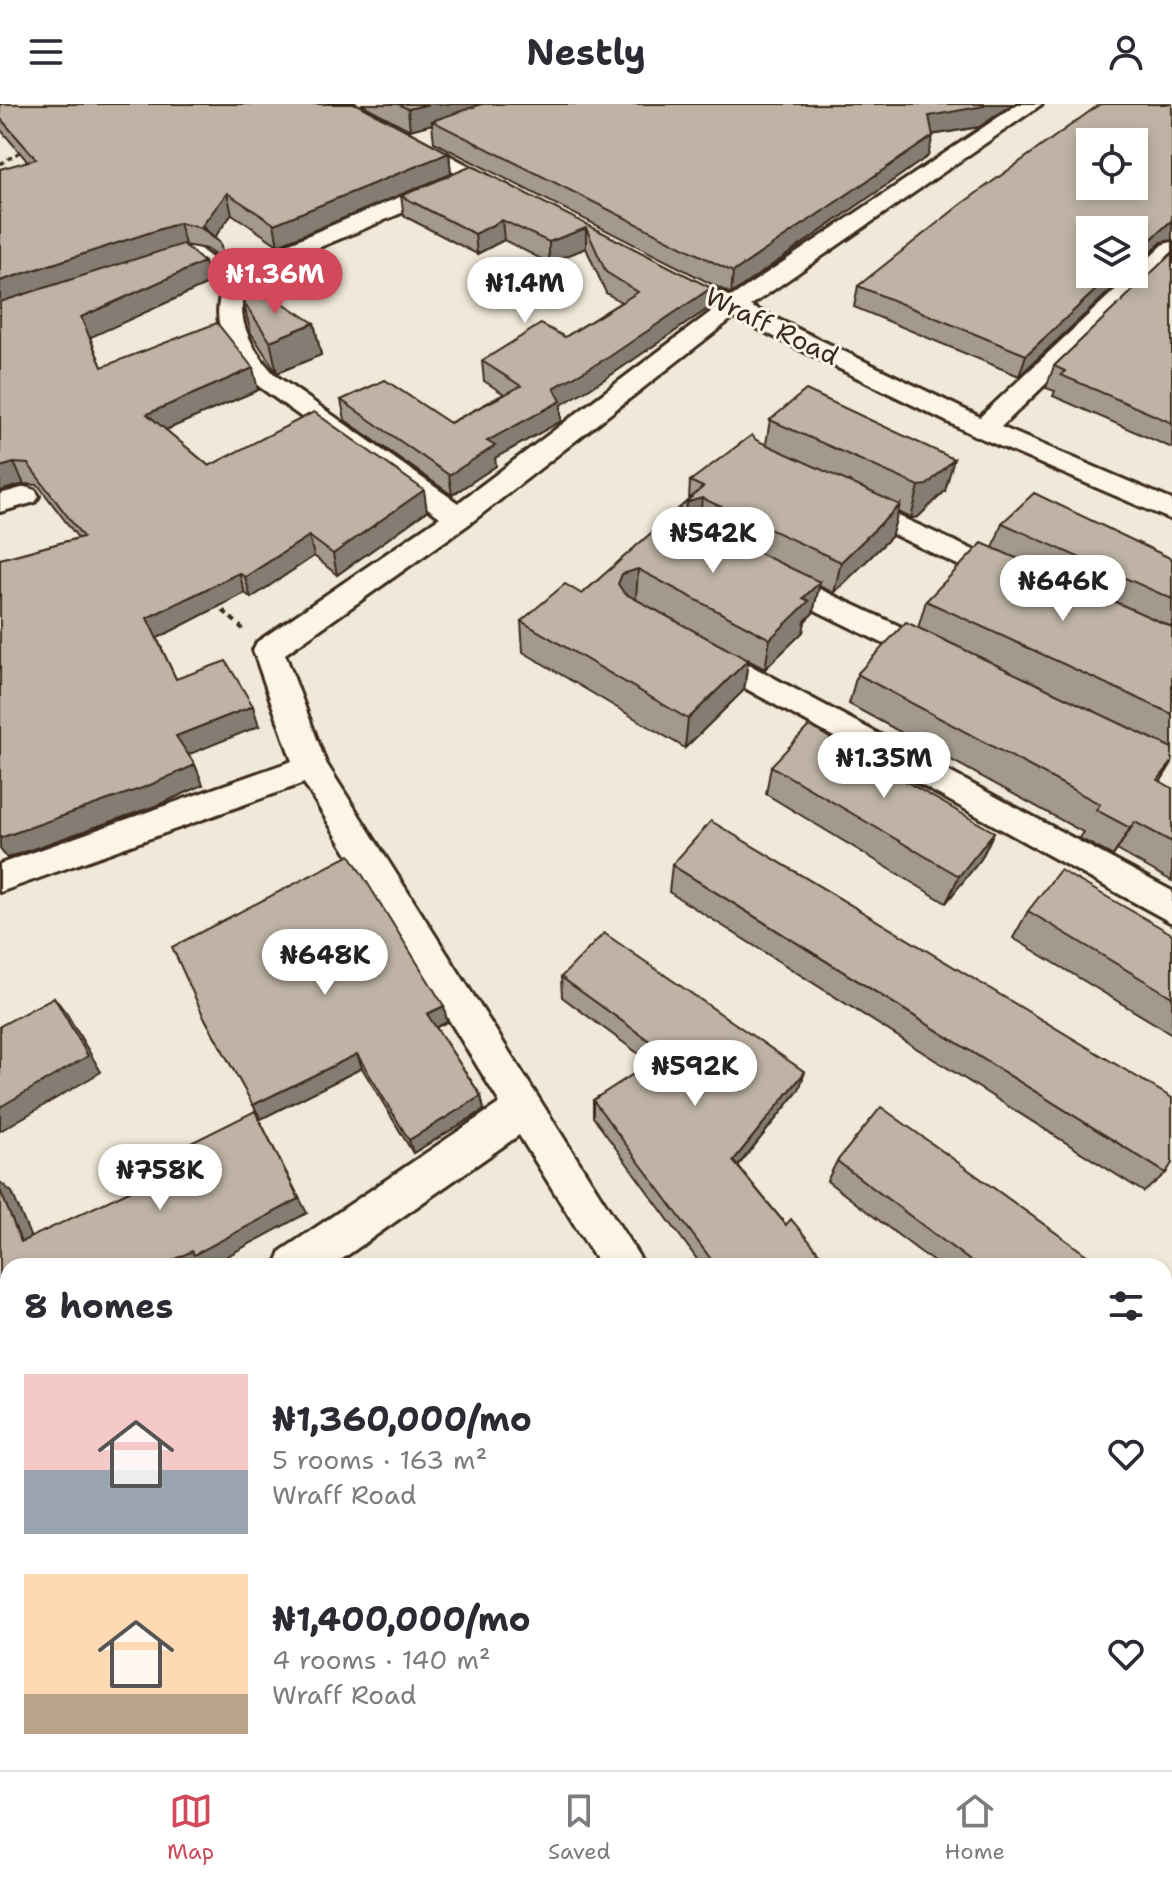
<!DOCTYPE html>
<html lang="en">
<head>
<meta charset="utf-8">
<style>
  :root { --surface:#fff; --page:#f7f7f7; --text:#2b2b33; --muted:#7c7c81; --line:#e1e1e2; --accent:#d1495b }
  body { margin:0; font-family:"Shantell Sans",sans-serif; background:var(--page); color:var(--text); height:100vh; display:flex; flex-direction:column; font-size:30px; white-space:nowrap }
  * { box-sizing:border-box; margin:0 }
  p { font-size:26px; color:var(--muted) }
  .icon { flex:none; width:44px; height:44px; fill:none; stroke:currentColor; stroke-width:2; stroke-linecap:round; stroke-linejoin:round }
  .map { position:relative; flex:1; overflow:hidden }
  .drawer { position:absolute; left:0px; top:1154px; width:1172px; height:512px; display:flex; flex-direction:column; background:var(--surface); border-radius:24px 24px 0 0; box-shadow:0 4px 12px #0003 }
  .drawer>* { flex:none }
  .fabs { position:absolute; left:1076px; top:24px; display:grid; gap:16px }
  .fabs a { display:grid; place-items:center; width:72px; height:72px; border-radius:0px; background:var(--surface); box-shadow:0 4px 12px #0003; font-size:40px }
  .price { position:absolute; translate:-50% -68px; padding:0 18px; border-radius:28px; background:#fff; color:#222; font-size:26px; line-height:52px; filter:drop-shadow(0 2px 4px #0008) }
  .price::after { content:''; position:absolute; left:50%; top:48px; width:24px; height:18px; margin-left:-12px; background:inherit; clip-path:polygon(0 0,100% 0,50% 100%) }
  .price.selected { background:var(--accent); color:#fff }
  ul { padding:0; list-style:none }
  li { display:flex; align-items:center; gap:24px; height:200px; padding:0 24px }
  li span { display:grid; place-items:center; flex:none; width:224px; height:160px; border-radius:0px; color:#555 }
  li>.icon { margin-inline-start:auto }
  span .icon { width:96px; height:96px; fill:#fffc; stroke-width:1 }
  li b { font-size:34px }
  h2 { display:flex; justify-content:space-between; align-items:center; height:96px; padding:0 24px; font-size:34px }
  header { display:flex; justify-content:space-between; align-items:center; height:104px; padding:0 24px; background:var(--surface); font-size:36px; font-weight:700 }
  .tabs { display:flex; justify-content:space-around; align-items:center; height:112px; border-top:2px solid var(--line); background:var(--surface); font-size:22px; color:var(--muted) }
  .tabs a { display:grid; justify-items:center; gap:4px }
  .tabs .selected { color:var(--accent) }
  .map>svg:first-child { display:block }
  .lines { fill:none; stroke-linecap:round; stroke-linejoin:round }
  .street-casing { stroke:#3b2a1e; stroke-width:6 }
  .path-far1 { stroke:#3b2a1e; stroke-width:3; stroke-dasharray:5 4; stroke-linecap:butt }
  .path { stroke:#3b2a1e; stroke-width:4; stroke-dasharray:6 5; stroke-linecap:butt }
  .street { fill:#fcf5e5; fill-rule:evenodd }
  .wall { fill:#a39a8d; stroke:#3b2a1e; stroke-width:2 }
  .shaded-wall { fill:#857d73; stroke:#3b2a1e; stroke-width:2 }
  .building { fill:#beb3a4; stroke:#3b2a1e; stroke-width:2; fill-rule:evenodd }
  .labels { text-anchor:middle; stroke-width:6; stroke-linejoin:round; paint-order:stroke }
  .far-street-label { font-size:26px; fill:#3b2a1e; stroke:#fcf5e5 }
</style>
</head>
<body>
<header><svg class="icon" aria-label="menu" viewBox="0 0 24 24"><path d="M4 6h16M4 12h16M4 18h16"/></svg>Nestly<svg class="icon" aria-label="person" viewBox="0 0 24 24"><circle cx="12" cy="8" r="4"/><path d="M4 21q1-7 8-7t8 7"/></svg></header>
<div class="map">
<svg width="1172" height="1666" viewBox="0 0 1172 1666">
  <rect width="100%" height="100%" fill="#f0e9d9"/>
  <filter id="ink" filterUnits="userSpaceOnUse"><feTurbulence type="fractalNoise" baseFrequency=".0125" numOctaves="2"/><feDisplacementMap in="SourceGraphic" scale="16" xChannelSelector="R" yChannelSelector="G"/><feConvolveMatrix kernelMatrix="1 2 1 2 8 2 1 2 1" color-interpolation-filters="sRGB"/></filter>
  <g filter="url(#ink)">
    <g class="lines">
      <!-- street casing -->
      <g class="street-casing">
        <g id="street">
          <path d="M328,0H353L518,88L507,95L499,93Z"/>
          <path d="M1018,0H1042L750,202L980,313L1164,140L1172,138V158L1001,323L1172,396V416L974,331L734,213L469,420L285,550L326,659L645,1162H600L519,1031L332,1162H275L281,1147L500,999L304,679L0,788V760L292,657L253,546L257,538L440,413L257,281C231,254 209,224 222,186L188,158L150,167L138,160L142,155L192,143L200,145L231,169L242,159L438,77H454L457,82L454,87L258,169C225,200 249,243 275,271L458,399L716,204L701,193L705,188L713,186L731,193Z"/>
          <path d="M25,383L35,386L39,392L35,398L0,408V390Z"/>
          <path d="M852,391L1022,468L1027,475L1022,482L1012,485L1002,482L842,406L838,400L842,394Z"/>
          <path d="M772,463L949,545L953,553L949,561L938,564L927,561L762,480L757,473L762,466Z"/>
          <path d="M703,536L1172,787V819L692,555L688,547L692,539Z"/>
          <path d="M8,1338V1387L0,1390V1341Z"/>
          <path d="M953,1658H1008L1011,1666H957Z"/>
        </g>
      </g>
      <!-- path-far1 -->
      <path class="path-far1" d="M0,60L23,46"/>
      <!-- path -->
      <path class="path" d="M215,499L243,525"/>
      <!-- street -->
      <use href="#street" class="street"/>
    </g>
    <!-- wall -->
    <g class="wall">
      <path d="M0,0L449,49L451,70L278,141L232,110L214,134L220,139L225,160L207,145L184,141L210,179L90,233L102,263L258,286L166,326L209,362L427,407L337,471L314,452L251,494L245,489L157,534L176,575L259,622L188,650L195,661L203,681L158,701L7,754L0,745V455L78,434L38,381L24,380L0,387V65L28,58L0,25Z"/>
      <path d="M361,0H1013L979,23L932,31L928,52L731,190L434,38L432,20L410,26Z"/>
      <path d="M1172,0V136L1162,138L1134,164V126L1090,170H1128L1019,272L854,203L858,182Z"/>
      <path d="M472,62L711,184L709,204L608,273L561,301V317L495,354L496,362L452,391L345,316L341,296L450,319L504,290L484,277L482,257L565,233L621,198L606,189L586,144L549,159L504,136L477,150L404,112L401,92Z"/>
      <path d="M1172,149V344L1053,292L1055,287L1046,284L1054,262Z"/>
      <path d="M243,197L314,219L321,251L277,269L251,229Z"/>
      <path d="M770,316L945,387L918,413L911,414L898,408L891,433L834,489L819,482L813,509L805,517L803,528L765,565L748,556L744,586L685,644L523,548L521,517L582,490L689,396L690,377L766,340Z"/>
      <path d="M1002,419L1172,455V659L1160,678L1172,684V777L1117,746L1113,752L1079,734L1083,728L849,600L857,570L918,524L926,497L993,444Z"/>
      <path d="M771,662L994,728L981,755L946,799L766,690Z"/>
      <path d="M672,761L1166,1069L1144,1088L669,788Z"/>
      <path d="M1028,807L1172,830V930L1013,834Z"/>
      <path d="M561,873L799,986L738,1062L786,1121L830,1162H702L593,1013V996L651,959L562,893Z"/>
      <path d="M203,911L447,918L436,923L481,992L484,1006L413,1049L362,964L261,1015Z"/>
      <path d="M837,1057L1102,1162H939L827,1077Z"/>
      <path d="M1033,1658H1079L1068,1666H1038Z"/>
    </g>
    <!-- shaded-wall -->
    <g class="shaded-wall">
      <path d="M429,0H504L432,17V20L410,26L408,5Z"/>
      <path d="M987,0H1013L979,23L924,32L929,12Z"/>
      <path d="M933,32L928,52L731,190L733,168Z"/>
      <path d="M449,49L451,70L278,141L274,120Z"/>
      <path d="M227,89L232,110L214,134L202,122Z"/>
      <path d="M502,116L504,136L477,150L475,130Z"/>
      <path d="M1172,116V136L1162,138L1134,164V151Z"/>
      <path d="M179,119L185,140L0,201V177Z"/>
      <path d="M586,124V144L549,159V138Z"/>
      <path d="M204,158L210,179L89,234L81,213Z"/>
      <path d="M1113,170H1128L1019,272L1026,251Z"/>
      <path d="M711,184L709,204L608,273L561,301V317L495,354L496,362L452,391L449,371L487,337L554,284Z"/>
      <path d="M314,219L321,251L277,269L270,237Z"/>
      <path d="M253,264L258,286L154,331L147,310Z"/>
      <path d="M954,355L945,387L918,413L911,414L919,382Z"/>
      <path d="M14,359L24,380L0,387V363Z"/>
      <path d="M424,386L427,407L337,471L333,450Z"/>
      <path d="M702,394L699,425L685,430L684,408L688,398Z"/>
      <path d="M900,401L891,433L834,489L841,458Z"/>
      <path d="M309,432L314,452L251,494L245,473Z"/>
      <path d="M638,465L636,496L621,502L618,480L622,470Z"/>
      <path d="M239,469L245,489L156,535L147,514Z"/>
      <path d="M820,478L813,509L805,517L803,528L765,565L770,535L803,494Z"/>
      <path d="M748,556L744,586L685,644L688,615Z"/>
      <path d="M253,602L259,622L185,652L176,632Z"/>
      <path d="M1172,658L1161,677L1140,705L1158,676Z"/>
      <path d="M195,661L203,681L158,701L7,754L0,745V734Z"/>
      <path d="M1135,718L1117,746L1113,752L1130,724Z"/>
      <path d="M994,728L981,755L946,799L959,772Z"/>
      <path d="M54,893L67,910L101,968L0,1027V1003Z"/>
      <path d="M444,902L447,918L431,926L427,910Z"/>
      <path d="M357,950L362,964L261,1015L253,1001Z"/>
      <path d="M805,968L799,986L729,1073L733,1057Z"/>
      <path d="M481,992L484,1006L413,1049L409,1036Z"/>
      <path d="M255,1007L307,1109L209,1162H204L202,1160L199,1162H161Z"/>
      <path d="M0,1078L12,1088L38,1151L21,1138L0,1086Z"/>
      <path d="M8,1288V1311L0,1316V1294Z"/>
      <path d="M474,1658H479L483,1666H477Z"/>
    </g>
    <!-- building -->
    <g class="building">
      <path d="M0,0H357L449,49L274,120L227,89L202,122L220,139L201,124L179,119L0,177V65L36,55L0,14Z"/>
      <path d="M398,0H429L408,5Z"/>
      <path d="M482,0H987L984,2L929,12L933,32L733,168L432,17Z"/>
      <path d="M1100,0H1172V116L1134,151V126H1090V170H1113L1026,251L858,182L960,101ZM1090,38H1134V82H1090Z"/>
      <path d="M472,62L711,184L609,253L554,284L561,297L487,337L495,342L449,371L341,296L385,276L450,319L521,282L482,257L541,220L565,233L638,188L606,168L586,124L549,138L502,116L475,130L401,92Z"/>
      <path d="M183,140L204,158L81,213L102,263L217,219L253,264L147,310L209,362L314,308L424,386L333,450L309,432L245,473L239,469L147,514L176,575L226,557L253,602L176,632L195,661L148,682L0,734V455L83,433L28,360L14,359L0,363V198Z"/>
      <path d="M1172,149V319L1061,271L1065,267L1054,262Z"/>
      <path d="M266,188L314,219L270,237L243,197Z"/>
      <path d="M806,286L954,355L927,381L919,382L770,316Z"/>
      <path d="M752,331L756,336L900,401L841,458L702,394L688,398L684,408L690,416L820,478L803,494L809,497L770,535L638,465L622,470L618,480L624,489L748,556L688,615L521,517L565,480L582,490L703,383L690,377Z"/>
      <path d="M1034,389L1172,455V495L1002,419Z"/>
      <path d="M982,439L1172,523V610L926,497Z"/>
      <path d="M906,518L1172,644V658L1158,676L1172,684V738L1135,718L1130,724L1096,706L1100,700L857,570Z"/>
      <path d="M809,622L994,728L959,772L771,662Z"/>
      <path d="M711,717L1172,994V1059L1166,1069L672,761Z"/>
      <path d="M350,751L444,902L427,910L481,992L409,1036L357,950L253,1001L203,911L172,843Z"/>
      <path d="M1060,766L1172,830V893L1028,807Z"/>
      <path d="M604,829L805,968L733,1057L786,1121L791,1115L830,1162H716L593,996L666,949L561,873Z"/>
      <path d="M54,893L88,952L0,1003V922Z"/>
      <path d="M881,1003L1102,1162H977L837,1057Z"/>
      <path d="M255,1007L299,1095L194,1151L192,1147L161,1162H8V1288L0,1294V1086L21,1138L159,1073L153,1058Z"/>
      <path d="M1172,1345V1596L1167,1600L1164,1596V1348Z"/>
      <path d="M8,1385V1658H474L477,1666H0V1390Z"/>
      <path d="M640,1658H931L936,1666H644Z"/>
      <path d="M1049,1658H1079L1068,1666H1054Z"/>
    </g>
  </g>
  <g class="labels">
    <!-- far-street labels -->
    <g class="far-street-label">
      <text transform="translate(772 222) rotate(26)" y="9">Wraff Road</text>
    </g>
  </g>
</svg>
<div class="fabs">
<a><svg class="icon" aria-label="locate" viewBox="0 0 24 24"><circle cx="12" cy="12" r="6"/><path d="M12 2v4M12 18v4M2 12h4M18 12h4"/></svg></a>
<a><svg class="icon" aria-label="layers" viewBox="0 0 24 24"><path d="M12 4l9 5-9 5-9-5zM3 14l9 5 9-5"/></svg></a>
</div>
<b class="price selected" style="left:275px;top:212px">₦1.36M</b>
<b class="price" style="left:525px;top:221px">₦1.4M</b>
<b class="price" style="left:713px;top:471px">₦542K</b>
<b class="price" style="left:1063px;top:519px">₦646K</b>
<b class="price" style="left:884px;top:696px">₦1.35M</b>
<b class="price" style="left:325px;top:893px">₦648K</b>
<b class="price" style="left:695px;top:1004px">₦592K</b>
<b class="price" style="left:160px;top:1108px">₦758K</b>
<section class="drawer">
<h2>8 homes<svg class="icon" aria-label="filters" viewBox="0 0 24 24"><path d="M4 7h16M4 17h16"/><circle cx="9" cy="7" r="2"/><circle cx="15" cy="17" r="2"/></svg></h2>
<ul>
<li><span style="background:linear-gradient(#f6c9c9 60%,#9aa5b1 0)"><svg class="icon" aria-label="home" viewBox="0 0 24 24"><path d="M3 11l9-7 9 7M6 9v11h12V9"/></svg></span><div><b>₦1,360,000/mo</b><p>5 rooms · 163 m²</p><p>Wraff Road</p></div><svg class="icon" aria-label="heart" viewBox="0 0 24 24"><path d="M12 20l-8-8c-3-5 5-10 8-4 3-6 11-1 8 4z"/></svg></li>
<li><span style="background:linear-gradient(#ffd9b3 75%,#b9a48a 0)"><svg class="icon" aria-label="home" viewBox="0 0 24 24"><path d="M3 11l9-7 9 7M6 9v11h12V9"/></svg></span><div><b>₦1,400,000/mo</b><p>4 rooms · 140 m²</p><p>Wraff Road</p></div><svg class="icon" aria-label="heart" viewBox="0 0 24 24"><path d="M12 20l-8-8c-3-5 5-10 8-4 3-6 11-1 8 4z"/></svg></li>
</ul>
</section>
</div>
<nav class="tabs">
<a class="selected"><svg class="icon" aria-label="map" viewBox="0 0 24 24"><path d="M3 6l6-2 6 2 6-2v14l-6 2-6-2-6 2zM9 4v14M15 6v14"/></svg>Map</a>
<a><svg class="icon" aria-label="saved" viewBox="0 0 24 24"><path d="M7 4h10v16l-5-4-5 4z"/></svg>Saved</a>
<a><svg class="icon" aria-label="home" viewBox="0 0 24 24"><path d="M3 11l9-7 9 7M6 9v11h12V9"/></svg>Home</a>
</nav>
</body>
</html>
